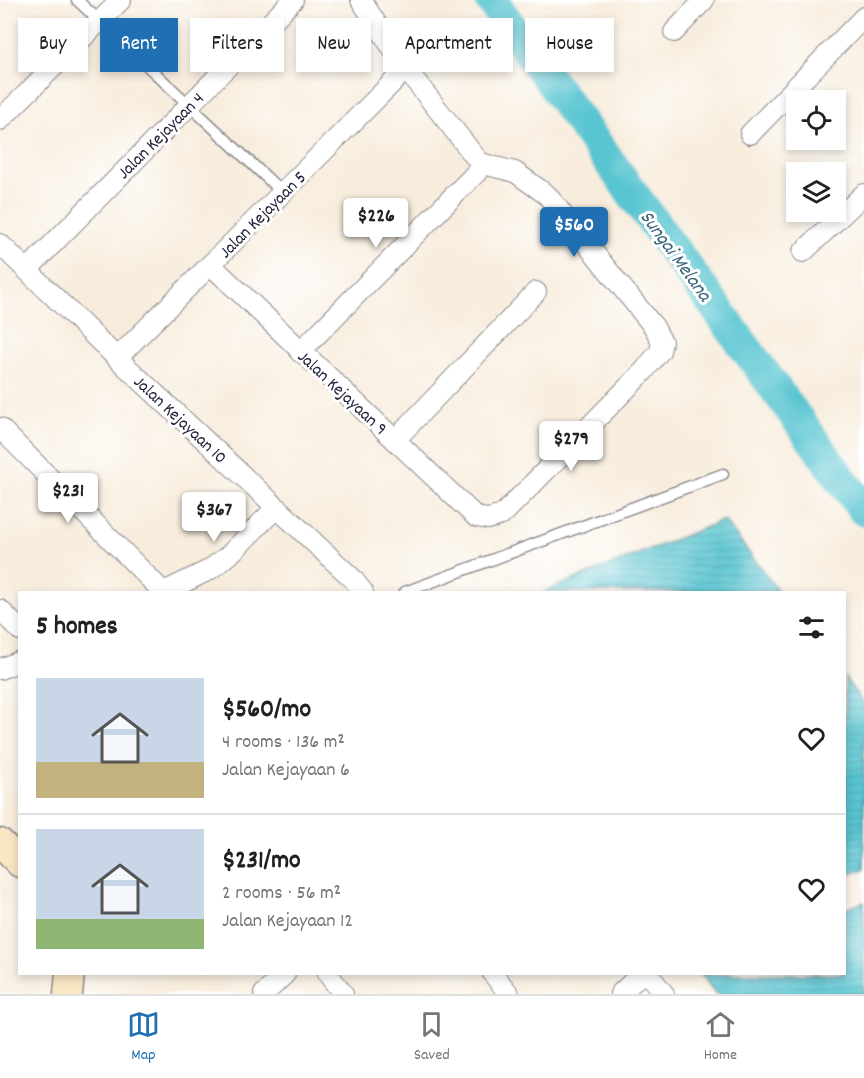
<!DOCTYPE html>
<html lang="en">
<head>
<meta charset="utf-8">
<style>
  :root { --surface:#fff; --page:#f6f6f6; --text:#202124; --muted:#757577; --line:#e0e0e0; --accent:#1f6fb2 }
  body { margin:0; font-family:Dekko,sans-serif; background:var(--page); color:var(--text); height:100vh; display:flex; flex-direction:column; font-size:22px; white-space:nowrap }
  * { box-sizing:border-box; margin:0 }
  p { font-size:20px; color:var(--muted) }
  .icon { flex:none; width:33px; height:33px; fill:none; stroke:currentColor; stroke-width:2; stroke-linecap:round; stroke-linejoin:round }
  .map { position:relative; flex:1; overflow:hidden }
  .sheet { position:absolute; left:18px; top:591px; width:828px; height:384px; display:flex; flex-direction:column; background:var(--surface); border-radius:0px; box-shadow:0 3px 9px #0003 }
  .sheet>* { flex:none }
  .banner { position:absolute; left:18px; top:18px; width:828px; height:54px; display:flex; gap:12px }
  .tools { position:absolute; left:786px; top:90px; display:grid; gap:12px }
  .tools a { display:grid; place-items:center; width:60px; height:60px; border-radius:0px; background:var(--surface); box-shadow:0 3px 9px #0003; font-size:30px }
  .price { position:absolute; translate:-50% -51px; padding:0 14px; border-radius:6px; background:#fff; color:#222; font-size:20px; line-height:39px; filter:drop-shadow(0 2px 3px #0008) }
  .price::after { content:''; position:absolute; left:50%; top:36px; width:18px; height:14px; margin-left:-9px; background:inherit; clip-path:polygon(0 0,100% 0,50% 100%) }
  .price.selected { background:var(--accent); color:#fff }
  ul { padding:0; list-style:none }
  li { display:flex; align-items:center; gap:18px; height:150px; padding:0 18px }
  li+li { border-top:2px solid var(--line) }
  li span { display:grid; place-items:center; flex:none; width:168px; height:120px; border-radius:0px; color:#555 }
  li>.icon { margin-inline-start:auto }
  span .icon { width:72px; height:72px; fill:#fffc; stroke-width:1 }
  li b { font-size:26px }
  h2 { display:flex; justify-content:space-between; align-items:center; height:72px; padding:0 18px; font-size:26px }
  .pill { padding:0 21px; border-radius:0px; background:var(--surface); box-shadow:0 3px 9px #0003; font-size:21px; line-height:54px }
  .pill.selected { background:var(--accent); color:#fff }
  .menu { display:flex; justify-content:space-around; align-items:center; height:84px; border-top:2px solid var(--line); background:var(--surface); font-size:16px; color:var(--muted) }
  .menu a { display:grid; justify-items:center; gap:3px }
  .menu .selected { color:var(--accent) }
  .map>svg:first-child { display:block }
  .water { fill:url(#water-rules); stroke:#3d7486; stroke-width:1.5 }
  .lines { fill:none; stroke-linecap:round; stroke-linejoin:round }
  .river { stroke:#58c5d1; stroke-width:33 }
  .lane-casing { stroke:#8d888c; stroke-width:13 }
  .street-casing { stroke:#8d888c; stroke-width:22 }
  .secondary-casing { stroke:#8d888c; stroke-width:31 }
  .lane { stroke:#fff; stroke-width:10 }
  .street { stroke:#fff; stroke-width:20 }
  .secondary { stroke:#f9e7c3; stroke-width:28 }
  .labels { text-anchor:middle; stroke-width:6; stroke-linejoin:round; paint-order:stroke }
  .street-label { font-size:18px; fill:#22223b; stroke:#fff }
  .water-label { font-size:20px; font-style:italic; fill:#386377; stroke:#fff }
</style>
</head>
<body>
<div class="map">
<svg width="864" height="994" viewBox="0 0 864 994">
  <defs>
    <pattern id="water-rules" width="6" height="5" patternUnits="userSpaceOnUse" patternTransform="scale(1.5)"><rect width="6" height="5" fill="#58c5d1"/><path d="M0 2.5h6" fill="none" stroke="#4ca9b4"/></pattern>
  </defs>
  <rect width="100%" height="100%" fill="#fff"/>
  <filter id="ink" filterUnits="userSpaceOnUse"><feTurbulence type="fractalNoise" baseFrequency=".0167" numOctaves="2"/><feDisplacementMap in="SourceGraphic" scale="12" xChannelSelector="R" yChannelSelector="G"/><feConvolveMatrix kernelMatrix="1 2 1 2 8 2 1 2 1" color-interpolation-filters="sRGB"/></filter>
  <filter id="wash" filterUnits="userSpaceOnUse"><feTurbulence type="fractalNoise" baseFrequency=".008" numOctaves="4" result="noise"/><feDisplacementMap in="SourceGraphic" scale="24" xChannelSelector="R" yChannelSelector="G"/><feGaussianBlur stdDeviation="1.35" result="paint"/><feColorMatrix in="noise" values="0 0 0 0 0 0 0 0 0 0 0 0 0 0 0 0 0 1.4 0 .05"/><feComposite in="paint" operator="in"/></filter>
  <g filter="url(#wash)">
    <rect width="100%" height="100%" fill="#f8eddd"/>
    <!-- water -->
    <g class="water">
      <path d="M724,520L779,592H543Z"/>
      <path d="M845,678L864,704V869L845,876Z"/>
      <path d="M864,902V994H716L701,974H844L845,909Z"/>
    </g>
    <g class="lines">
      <!-- river -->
      <path class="river" d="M491,0L864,510"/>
    </g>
  </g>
  <g filter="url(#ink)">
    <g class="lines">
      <!-- lane casing -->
      <g class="lane-casing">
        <g id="lane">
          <path d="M77,0L283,193"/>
          <path d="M405,592L723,474"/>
        </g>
      </g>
      <!-- street casing -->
      <g class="street-casing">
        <g id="street">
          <path d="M361,0L406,69L480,163"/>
          <path d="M674,32L704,0"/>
          <path d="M0,120L121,0"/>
          <path d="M750,134L864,17"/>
          <path d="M0,244L117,358L352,578L363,592"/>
          <path d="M803,252L864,194"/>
          <path d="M211,265L476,517L488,519L502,515L644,371L660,351L662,342L654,327L547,195L515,172L480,163"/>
          <path d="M27,270L293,0"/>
          <path d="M300,352L477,172L480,163"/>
          <path d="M117,358L406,69"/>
          <path d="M0,428L163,592"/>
          <path d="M395,440L536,292"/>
          <path d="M164,592L209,570L229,555L275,509"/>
          <path d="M0,610L20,630"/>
          <path d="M0,669L20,661"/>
          <path d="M328,974L343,994"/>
          <path d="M493,974L509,994"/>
          <path d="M648,974L664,994"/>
          <path d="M264,994L285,974"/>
          <path d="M620,994L641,974"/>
        </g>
      </g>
      <!-- secondary casing -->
      <g class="secondary-casing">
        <g id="secondary">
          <path d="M0,843L20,863"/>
          <path d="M68,994L70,974"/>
        </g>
      </g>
      <!-- lane -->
      <use href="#lane" class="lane"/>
      <!-- street -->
      <use href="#street" class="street"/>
      <!-- secondary -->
      <use href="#secondary" class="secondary"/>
    </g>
  </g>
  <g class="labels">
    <!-- street labels -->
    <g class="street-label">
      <text transform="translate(160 135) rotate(-45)" y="6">Jalan Kejayaan 4</text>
      <text transform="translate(262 214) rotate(-45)" y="6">Jalan Kejayaan 5</text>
      <text transform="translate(343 392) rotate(43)" y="6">Jalan Kejayaan 9</text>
      <text transform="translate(181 419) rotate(43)" y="6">Jalan Kejayaan 10</text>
    </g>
    <!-- water labels -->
    <g class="water-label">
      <text transform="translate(677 255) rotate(54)" y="7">Sungai Melana</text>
    </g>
  </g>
</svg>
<div class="tools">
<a><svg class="icon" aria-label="locate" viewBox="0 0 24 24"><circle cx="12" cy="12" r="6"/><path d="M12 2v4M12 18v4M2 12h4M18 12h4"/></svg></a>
<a><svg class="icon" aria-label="layers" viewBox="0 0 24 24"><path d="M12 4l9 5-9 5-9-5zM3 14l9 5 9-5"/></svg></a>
</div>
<b class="price" style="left:376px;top:249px">$226</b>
<b class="price selected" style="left:574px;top:258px">$560</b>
<b class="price" style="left:571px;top:472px">$279</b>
<b class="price" style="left:68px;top:524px">$231</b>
<b class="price" style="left:214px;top:543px">$367</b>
<div class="banner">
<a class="pill">Buy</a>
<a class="pill selected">Rent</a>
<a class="pill">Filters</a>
<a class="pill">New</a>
<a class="pill">Apartment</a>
<a class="pill">House</a>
</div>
<section class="sheet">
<h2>5 homes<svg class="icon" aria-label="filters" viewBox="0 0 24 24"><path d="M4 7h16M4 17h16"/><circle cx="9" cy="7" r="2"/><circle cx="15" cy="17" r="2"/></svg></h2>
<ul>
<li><span style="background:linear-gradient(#c9d6e8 70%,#c2b280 0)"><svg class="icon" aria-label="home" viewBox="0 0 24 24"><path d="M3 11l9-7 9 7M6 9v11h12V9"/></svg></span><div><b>$560/mo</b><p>4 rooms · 136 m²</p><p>Jalan Kejayaan 6</p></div><svg class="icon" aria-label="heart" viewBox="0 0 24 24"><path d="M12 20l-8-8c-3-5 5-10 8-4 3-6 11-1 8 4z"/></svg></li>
<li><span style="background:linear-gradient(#c9d6e8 75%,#8fb573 0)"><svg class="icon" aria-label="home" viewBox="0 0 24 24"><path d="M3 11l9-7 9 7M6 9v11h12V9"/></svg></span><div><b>$231/mo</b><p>2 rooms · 56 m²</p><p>Jalan Kejayaan 12</p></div><svg class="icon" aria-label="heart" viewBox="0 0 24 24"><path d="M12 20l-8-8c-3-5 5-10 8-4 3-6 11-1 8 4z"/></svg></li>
</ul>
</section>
</div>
<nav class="menu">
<a class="selected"><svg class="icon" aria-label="map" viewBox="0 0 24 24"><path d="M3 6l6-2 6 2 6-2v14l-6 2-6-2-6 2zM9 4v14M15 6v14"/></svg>Map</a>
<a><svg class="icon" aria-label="saved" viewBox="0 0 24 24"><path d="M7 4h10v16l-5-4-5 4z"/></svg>Saved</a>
<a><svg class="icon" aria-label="home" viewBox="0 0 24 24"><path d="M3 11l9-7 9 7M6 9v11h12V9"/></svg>Home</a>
</nav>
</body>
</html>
